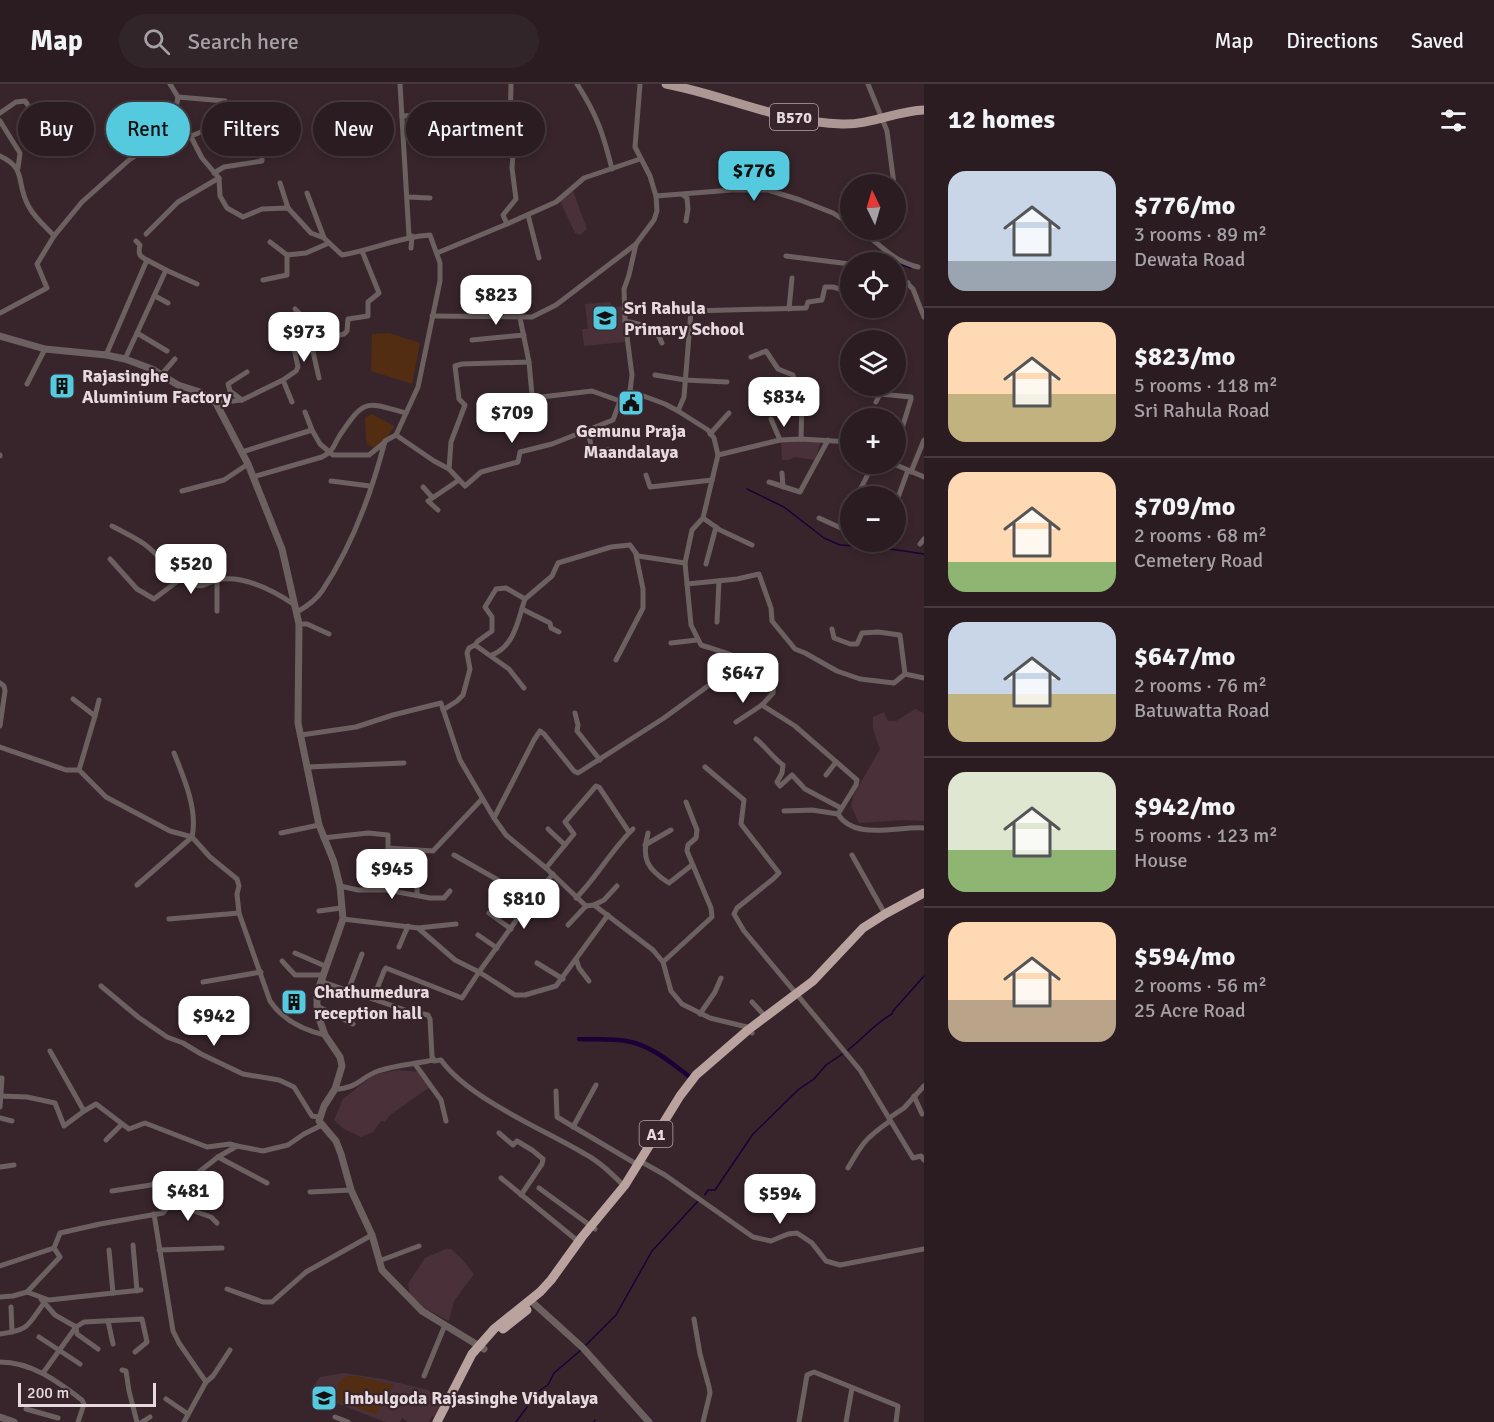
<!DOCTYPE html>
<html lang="en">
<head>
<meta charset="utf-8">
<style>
  :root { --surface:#2a1c21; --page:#32252a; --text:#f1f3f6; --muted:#a5a1a5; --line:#463a3f; --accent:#55cadf }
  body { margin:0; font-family:Signika,sans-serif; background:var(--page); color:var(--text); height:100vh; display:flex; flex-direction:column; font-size:22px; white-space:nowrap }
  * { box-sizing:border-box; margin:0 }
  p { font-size:20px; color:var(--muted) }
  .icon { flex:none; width:33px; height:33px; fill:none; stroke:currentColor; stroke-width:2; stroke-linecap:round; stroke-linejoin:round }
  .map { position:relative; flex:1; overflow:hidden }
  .drawer { display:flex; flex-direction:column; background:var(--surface); width:570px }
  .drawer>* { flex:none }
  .banner { position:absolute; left:18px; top:18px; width:570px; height:54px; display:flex; gap:12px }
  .needle { width:39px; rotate:355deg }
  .controls { position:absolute; left:840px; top:90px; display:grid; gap:12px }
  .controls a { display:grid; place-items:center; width:66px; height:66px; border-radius:50%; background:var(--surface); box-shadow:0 3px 9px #0003,0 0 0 2px var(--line); font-size:30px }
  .scale { position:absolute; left:18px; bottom:15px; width:138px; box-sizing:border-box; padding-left:6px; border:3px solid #e7dade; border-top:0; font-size:16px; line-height:21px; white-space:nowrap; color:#e7dade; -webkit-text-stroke:4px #38252c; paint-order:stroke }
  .price { position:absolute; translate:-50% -51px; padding:0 14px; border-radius:12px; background:#fff; color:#222; font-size:20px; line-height:39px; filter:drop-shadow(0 2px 3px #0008) }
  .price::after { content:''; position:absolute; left:50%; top:36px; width:18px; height:14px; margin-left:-9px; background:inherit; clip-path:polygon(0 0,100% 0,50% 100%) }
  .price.selected { background:var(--accent); color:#111 }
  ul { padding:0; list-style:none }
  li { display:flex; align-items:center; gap:18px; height:150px; padding:0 24px }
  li+li { border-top:2px solid var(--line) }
  li span { display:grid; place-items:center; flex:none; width:168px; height:120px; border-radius:18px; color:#555 }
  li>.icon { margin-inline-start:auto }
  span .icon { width:72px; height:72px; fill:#fffc; stroke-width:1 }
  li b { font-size:26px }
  h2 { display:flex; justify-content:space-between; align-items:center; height:72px; padding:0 24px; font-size:26px }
  .chip { padding:0 21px; border-radius:27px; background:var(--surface); box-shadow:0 3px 9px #0003,0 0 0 2px var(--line); font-size:21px; line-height:54px }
  .chip.selected { background:var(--accent); color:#111 }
  header { display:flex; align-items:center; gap:36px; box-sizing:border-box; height:84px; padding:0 30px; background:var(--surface); border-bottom:2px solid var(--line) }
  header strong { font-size:28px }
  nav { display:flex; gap:33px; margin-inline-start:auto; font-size:21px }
  .search { width:420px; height:54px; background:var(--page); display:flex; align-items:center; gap:15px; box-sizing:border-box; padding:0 21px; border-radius:33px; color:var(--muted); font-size:22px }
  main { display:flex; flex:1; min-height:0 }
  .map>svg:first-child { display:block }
  .built { fill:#493039; fill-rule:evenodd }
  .green { fill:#522d12 }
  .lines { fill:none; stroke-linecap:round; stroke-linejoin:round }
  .stream { stroke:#190037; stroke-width:1.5 }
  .canal { stroke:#190037; stroke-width:4.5 }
  .minor { stroke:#6c6160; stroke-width:5 }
  .tertiary { stroke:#6c6160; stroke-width:7 }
  .primary { stroke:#ad9795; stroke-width:9 }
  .trunk { stroke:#baa29f; stroke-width:9 }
  .labels { text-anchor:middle; stroke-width:4.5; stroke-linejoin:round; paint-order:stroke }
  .shield { fill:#38252c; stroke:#b2a4a9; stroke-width:1.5 }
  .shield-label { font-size:16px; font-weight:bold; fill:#e7dade }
  .poi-label { font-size:18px; font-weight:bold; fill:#e7dade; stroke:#38252c; text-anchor:start }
</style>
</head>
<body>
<header>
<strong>Map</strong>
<div class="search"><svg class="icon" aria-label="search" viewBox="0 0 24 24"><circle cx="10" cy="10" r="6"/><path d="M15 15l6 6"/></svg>Search here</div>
<nav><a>Map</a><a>Directions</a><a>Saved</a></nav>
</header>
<main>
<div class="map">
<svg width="924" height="1338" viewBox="0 0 924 1338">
  <rect width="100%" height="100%" fill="#38252c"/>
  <!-- built -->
  <g class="built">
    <path d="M573,107L587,145L580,151L575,149L560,117Z"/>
    <path d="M611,218V223L622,222L625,258L584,262L582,245H588L585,220Z"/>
    <path d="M781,357H820V360L815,376L795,373L789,376H782Z"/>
    <path d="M915,625L924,629V737L905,736L859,739L851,722L854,710L880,665L873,645V633L884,628L888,637H896Z"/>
    <path d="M399,986L419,988L430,1003L390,1031L385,1038L381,1037L373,1048L361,1053L344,1045L334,1036L343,1015L375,990Z"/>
    <path d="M446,1165H451L461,1174L474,1190L454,1217L449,1237L426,1225L410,1211L408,1200L425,1174Z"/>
    <path d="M344,1289L383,1295L428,1306L436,1313L446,1315L435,1338H432L434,1333L432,1332L429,1338H408L402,1334L400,1338H385L339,1320L318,1318L311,1314L310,1306L320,1293ZM349,1292H356L394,1302L344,1319L339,1318Z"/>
  </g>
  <!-- green -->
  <g class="green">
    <path d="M389,249L420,259L412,300L371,287L372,250Z"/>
    <path d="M372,330L394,342L380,367L367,360C365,351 366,343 365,334Z"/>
    <path d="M349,1292H356L394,1301L376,1330L339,1318L337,1314L338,1299L343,1294Z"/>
  </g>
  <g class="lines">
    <!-- stream -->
    <g class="stream">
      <path d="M872,172L875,171L911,184"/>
      <path d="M747,405L784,423L824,454L840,461L877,463L924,470"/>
      <path d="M848,966C864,954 875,939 892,930L893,927L924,892"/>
      <path d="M705,1111L708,1106H715L753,1050L799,1005L814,995L826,981L844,969"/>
      <path d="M584,1263L616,1231L652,1167L698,1117"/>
      <path d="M516,1338L539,1307L548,1301L554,1289L581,1266"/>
      <path d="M594,1338L595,1336"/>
    </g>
    <!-- canal -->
    <path class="canal" d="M579,955C594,956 611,954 626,957C651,961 670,978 690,993"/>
    <!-- minor -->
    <g class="minor">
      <path d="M170,0L178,13L174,36L189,49L202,74L219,94L220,112L227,124L243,133L262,125L288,124L311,149L324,154L342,171C372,166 399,153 430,151L440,179V197L418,303L396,351L385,357C372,407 351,464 322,507C315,517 306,523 297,528"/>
      <path d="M400,0L409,152"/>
      <path d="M577,0C597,31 603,49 612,85"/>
      <path d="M868,0L887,47L894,100"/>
      <path d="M178,13L225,17"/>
      <path d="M127,22L153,60"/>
      <path d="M0,29L16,18L25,17L53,58"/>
      <path d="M402,32L439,30L480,35L490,34L499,28H510"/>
      <path d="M0,37L20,69L18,84"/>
      <path d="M191,52L232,36"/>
      <path d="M0,72C28,85 15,99 29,123C35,134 46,143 54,152"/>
      <path d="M214,89L224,83L262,77V71L257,64"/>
      <path d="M280,99L288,124"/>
      <path d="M896,108L897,117"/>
      <path d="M307,109L324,154"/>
      <path d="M683,111L687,114L688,125L686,137"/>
      <path d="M656,112L732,106H768L800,116L833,129L850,140"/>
      <path d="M408,113L430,114"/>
      <path d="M528,131L539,174"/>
      <path d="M507,140L556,118L584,94L640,75"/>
      <path d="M859,146C883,161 888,175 918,183"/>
      <path d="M146,150L178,118L219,94"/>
      <path d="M136,157L140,161C138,170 139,172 147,176"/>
      <path d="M270,158L287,171L306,169L329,159"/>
      <path d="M411,164L412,152"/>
      <path d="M437,169L507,140L503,131L516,115L512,84L514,55L510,45L511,0"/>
      <path d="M786,172L850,180"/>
      <path d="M166,186L197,200"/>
      <path d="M896,188L913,205L924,233"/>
      <path d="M263,196L287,191V171"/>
      <path d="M896,208L908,199"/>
      <path d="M155,212L168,219"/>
      <path d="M295,225L304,234L308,259"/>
      <path d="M789,225L792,194"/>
      <path d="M0,229L47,204L37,180L54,152L82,118L129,76L153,60L177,40"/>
      <path d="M432,232L532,233L556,221L636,160L654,136L657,127L656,112L650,92L635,63L640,0"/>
      <path d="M520,234L529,278L532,311L533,314L592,307L620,317"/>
      <path d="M625,237C642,241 655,241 662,259"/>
      <path d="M137,249L167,267"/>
      <path d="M472,256L524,251"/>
      <path d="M311,259L319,294"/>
      <path d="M106,271L147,176L166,186L125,275"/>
      <path d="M751,273L766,267L778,285L793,291L802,316L801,355"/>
      <path d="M162,290L175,275"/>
      <path d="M655,291L685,296L727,298"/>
      <path d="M27,300L45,265"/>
      <path d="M630,307L665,320L678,327L708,346L714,354L718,371L703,434L692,446L685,479L691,541L701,561C729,570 752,575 774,596L773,609L762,621L795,642L857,696L856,701L838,730C854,757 898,742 924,744"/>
      <path d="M630,307L632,291L625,237L624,205L629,191L636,160"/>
      <path d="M242,316L230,307L228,300L247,288"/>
      <path d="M292,318L283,296L296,287L298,283L294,264L297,261L344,250L347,247L348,235L368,232V218L379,209L362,167"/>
      <path d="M876,318L880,310L911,313V315L896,364"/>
      <path d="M216,319L242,316L283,296"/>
      <path d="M678,327L684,313L691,227L806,224L808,218L822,216L825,203H833L850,208"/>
      <path d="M305,328L312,346L320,360L333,371H369L385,358"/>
      <path d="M771,335L780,356"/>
      <path d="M588,346L592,367L609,366L622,368"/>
      <path d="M710,350L729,329"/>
      <path d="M396,351L434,377L449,385L465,402L481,388L518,378L520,368L552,360L613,336L620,317L630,307"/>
      <path d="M242,368L312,346"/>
      <path d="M0,371V372"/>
      <path d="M718,371L780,356L801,355L850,358"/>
      <path d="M894,380L924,393"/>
      <path d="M449,385L451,358L465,321L459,315L455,282L462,280L529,278"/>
      <path d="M911,388L924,356"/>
      <path d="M782,389L783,403"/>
      <path d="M646,391L650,403L712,396"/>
      <path d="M253,393L322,373C334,367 333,362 340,351C365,314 365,318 406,329"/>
      <path d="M331,397L370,402"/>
      <path d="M769,398L800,408L828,356"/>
      <path d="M423,403L432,413"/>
      <path d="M182,407L224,396L248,380"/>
      <path d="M857,412L873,380"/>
      <path d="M896,419L908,386"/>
      <path d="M438,426L428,417L459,396"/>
      <path d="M703,434L720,446L752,461"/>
      <path d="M819,434L841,444L850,426"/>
      <path d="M112,442C138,456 145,457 165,480C177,482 183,496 195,501C203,504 209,498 217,496C244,490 274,507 295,521"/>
      <path d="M841,444L850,448"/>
      <path d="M920,460L924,455"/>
      <path d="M110,475L137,505L154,515L183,493"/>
      <path d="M706,480L716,443"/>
      <path d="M687,500L737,495L759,490L771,524L772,537L795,565L805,569L837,587L860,595L894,599L905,590L924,594"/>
      <path d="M525,515L552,492L558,479L611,463L630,461L638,472L685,479"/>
      <path d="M522,525L550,539L551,544L559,548"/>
      <path d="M217,527V496"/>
      <path d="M717,538L719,497"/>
      <path d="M299,540H307L329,550"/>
      <path d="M832,545L834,554L850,560H857L862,549L878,548L900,551L905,590"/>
      <path d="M671,559L697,556"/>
      <path d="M475,561L478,557L492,547V533L485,523L496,505L506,504L525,515C518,535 515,562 492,571"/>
      <path d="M616,576L643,524V505L636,471"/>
      <path d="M0,599L4,602L5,607L0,642"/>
      <path d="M73,615L95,632L79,686"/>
      <path d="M443,626L457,617L463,611L470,585L467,569L469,564L475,561L509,585L524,604"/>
      <path d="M575,629L578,641L577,647L600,676"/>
      <path d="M95,632L99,616"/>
      <path d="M736,638L762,621"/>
      <path d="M301,651L356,643L393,631L441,619L460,676L494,734L506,751L546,784L586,822L594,821L653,866L663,878L671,907L682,920L710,934L747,943L752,949"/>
      <path d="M756,655C766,663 773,674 783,681L782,689L777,698L780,702L792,691L805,705L841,724"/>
      <path d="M0,663L66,686H79L106,713L170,747L192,753L210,773L237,795L239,802L237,810L239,829L270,917C282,935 303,946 325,951"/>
      <path d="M307,683L404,679"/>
      <path d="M705,683L744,716L741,740L779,789L773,795L737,824L734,830L744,847L860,986L913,1074L921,1072L924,1076"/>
      <path d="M826,691L836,678"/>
      <path d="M784,727L812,726L838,730"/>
      <path d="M494,734L534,656L540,647L544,650L574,687L578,689L664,634L745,575"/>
      <path d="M548,745L565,761"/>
      <path d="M281,749L319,741"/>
      <path d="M648,749C641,775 647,785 669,799L692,781"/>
      <path d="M323,754L368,749L388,751V764L433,767L482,715"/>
      <path d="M645,761L671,746"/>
      <path d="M454,771L528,813L531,816"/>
      <path d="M852,771L885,830"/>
      <path d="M546,784L574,750L565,738L596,702L599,703L629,748"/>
      <path d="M553,790L531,816L479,888L515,911H525L556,902L608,831"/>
      <path d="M137,801L192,753C198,726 184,694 174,669"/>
      <path d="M340,802L358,806H387L388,764"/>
      <path d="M387,806L430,814H444L450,807"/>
      <path d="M417,810V796"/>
      <path d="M576,814C597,793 612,765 633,745"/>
      <path d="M594,821L604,816L617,802"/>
      <path d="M319,827L341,824"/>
      <path d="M489,829L511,845"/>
      <path d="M169,835L239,829"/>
      <path d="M343,835L418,844L455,876L479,888L462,914L386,884L384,887L373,915"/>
      <path d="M568,841L586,822"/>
      <path d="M418,844L456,840"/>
      <path d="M478,851L497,864"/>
      <path d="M399,863L408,842"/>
      <path d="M295,869L325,882"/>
      <path d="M576,875L579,884L589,897"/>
      <path d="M282,877L295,891H322"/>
      <path d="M663,878L712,833L711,824L687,767L688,761L696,754L697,746L686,718"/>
      <path d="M537,879L563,895"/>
      <path d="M320,897L408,927L428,931L430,935L432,972L434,977L441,976C469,1015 543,1045 585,1070C600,1078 612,1090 624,1102"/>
      <path d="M203,898L261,888"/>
      <path d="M101,902L138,933L167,953L183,959L201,970L243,990L279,996L294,1003L312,1032L319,1033"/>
      <path d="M348,907L362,870"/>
      <path d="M752,918L766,933"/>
      <path d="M317,922L353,940"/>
      <path d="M700,930L715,908L721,894"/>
      <path d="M50,967L84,1027L96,1020L129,1045L145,1039L207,1063L230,1060L237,1062"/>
      <path d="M415,980L441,1016L446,1037"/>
      <path d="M0,994H2L0,1023"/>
      <path d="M335,1005C357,1005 361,993 378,987C395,981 415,980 433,976"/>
      <path d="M556,1007L557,1033L638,1081"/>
      <path d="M0,1012L27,1013L55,1019L64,1042L84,1027"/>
      <path d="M914,1012L922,1030"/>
      <path d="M0,1034L12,1037"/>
      <path d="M889,1034L904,1024L924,1002"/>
      <path d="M573,1043L596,1001"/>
      <path d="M499,1049L513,1061L517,1057L532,1066L543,1075L542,1080L521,1111"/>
      <path d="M106,1056L122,1040"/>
      <path d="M218,1073L267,1099"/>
      <path d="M640,1077L665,1091L753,1153L771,1157L788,1150L797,1149L812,1159L826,1177L840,1181L924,1165"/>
      <path d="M0,1083L14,1081"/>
      <path d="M848,1084C863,1058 866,1054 890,1037"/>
      <path d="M501,1094L579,1158"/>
      <path d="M539,1104L595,1145"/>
      <path d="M112,1107L190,1095"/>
      <path d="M310,1108L351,1106"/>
      <path d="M171,1119L211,1133L217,1139"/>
      <path d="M154,1130L173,1247L179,1259L206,1298L184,1338"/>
      <path d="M133,1161L137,1207"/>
      <path d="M109,1166L113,1209"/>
      <path d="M159,1166L222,1164"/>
      <path d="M379,1177L419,1162"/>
      <path d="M0,1182L54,1164"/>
      <path d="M227,1205L263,1218H272L306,1188L372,1151"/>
      <path d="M27,1208L60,1173L54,1164L60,1149L100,1140L163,1129L190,1095L218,1073L237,1062L263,1067L288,1061L304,1050L322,1041"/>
      <path d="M0,1213L13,1212L27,1208L49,1216L141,1206"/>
      <path d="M41,1215L55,1231L76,1243L77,1250L98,1265"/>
      <path d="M11,1223L12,1248"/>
      <path d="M694,1235L700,1270L709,1303L710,1309L703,1338"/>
      <path d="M108,1237L113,1260"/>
      <path d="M0,1250C30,1246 27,1242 44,1219"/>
      <path d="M39,1253L80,1280"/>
      <path d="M0,1278C32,1278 58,1298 82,1316L84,1320L78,1338"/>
      <path d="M122,1286L126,1287L129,1307L137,1338"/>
      <path d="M43,1289L76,1243L84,1238L142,1235L147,1258L135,1268"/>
      <path d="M424,1292L445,1241"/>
      <path d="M206,1298L213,1292L230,1266"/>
      <path d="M166,1315L188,1330"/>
      <path d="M26,1325L58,1334"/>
      <path d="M335,1333L348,1338"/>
      <path d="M142,1338L150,1333"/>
      <path d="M799,1338L807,1291L814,1288L898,1322L896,1338"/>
      <path d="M846,1338L852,1304"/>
    </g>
    <!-- tertiary -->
    <g class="tertiary">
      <path d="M0,252L45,265L106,271L125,275L152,285L178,301L200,308L216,319L248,380L282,465L299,540L298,639L319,741L334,778L340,802L343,835L317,909V922L320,937L325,951L340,973L342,982L335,1005L324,1022L319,1037L336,1057L341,1070L351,1106L372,1151L382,1186L422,1227L484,1265"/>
      <path d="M530,1216L583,1264L649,1338"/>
      <path d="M0,1333L14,1338"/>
    </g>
    <!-- primary -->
    <path class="primary" d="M666,0C725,11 781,39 842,40C871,41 896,27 924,26"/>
    <!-- trunk -->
    <g class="trunk">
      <path d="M503,1245L527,1226"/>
      <path d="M437,1338L472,1270L494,1245L540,1208L551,1196L582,1153L625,1101L680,1012L696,991L748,946L813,897L863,844L885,830L924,809"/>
    </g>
  </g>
  <!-- icons -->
  <defs>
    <g id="school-square" transform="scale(1.35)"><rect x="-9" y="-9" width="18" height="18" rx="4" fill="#55cadf" stroke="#38252c"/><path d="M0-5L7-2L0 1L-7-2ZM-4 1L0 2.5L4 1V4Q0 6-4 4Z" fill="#111"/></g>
    <g id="building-square" transform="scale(1.35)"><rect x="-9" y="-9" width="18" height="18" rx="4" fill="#55cadf" stroke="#38252c"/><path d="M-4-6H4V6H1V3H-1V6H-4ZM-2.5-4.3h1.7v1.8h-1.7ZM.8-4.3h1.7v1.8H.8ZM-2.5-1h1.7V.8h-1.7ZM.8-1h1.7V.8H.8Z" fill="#111"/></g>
    <g id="civic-square" transform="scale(1.35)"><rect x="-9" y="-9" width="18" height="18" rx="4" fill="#55cadf" stroke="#38252c"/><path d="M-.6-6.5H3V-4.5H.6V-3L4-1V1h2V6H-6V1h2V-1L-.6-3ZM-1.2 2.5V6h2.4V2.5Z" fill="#111"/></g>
  </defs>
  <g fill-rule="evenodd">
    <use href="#school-square" x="605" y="234"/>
    <use href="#building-square" x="62" y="302"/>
    <use href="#civic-square" x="631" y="319"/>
    <use href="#building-square" x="294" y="918"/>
    <use href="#school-square" x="324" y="1314"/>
  </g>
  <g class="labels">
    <!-- shield labels -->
    <g class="shield">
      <rect x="770" y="20" width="48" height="26" rx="4.5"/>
      <rect x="639.5" y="1037" width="33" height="26" rx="4.5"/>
    </g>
    <g class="shield-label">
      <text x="794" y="39">B570</text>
      <text x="656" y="1056">A1</text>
    </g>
    <!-- poi labels -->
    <g class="poi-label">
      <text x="624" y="230">Sri Rahula<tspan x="624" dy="21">Primary School</tspan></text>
      <text x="82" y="298">Rajasinghe<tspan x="82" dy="21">Aluminium Factory</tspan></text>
      <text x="631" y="353" text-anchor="middle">Gemunu Praja<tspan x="631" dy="21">Maandalaya</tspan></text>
      <text x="314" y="914">Chathumedura<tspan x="314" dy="21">reception hall</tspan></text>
      <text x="344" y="1320">Imbulgoda Rajasinghe Vidyalaya</text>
    </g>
  </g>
</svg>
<div class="controls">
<a><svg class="needle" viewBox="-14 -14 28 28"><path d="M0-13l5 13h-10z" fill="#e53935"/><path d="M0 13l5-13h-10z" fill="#a5a1a5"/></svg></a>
<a><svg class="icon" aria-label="locate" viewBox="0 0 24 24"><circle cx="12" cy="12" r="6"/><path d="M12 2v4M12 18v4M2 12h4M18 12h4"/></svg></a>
<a><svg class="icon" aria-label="layers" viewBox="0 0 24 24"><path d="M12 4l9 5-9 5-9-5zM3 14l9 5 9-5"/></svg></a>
<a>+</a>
<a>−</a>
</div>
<div class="scale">200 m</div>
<b class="price selected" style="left:754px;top:118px">$776</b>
<b class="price" style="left:496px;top:242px">$823</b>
<b class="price" style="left:304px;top:279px">$973</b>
<b class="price" style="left:784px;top:344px">$834</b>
<b class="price" style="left:512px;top:360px">$709</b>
<b class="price" style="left:191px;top:511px">$520</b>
<b class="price" style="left:743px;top:620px">$647</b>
<b class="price" style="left:392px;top:816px">$945</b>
<b class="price" style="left:524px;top:846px">$810</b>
<b class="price" style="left:214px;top:963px">$942</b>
<b class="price" style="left:188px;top:1138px">$481</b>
<b class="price" style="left:780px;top:1141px">$594</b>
<div class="banner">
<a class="chip">Buy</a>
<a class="chip selected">Rent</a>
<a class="chip">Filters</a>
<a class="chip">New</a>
<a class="chip">Apartment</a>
</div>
</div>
<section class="drawer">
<h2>12 homes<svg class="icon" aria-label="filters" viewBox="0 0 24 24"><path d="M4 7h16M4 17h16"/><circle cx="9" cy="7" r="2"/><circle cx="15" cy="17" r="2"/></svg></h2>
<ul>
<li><span style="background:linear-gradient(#c9d6e8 75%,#9aa5b1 0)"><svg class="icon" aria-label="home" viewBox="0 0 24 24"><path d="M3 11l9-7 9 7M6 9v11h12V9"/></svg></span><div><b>$776/mo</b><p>3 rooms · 89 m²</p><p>Dewata Road</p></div></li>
<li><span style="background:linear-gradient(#ffd9b3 60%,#c2b280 0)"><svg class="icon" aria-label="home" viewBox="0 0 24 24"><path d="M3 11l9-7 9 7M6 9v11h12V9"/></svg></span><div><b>$823/mo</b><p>5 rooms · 118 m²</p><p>Sri Rahula Road</p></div></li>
<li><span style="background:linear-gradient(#ffd9b3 75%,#8fb573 0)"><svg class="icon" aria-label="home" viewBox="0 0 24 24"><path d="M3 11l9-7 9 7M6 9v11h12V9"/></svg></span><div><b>$709/mo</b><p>2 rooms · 68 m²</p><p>Cemetery Road</p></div></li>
<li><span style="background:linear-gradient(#c9d6e8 60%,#c2b280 0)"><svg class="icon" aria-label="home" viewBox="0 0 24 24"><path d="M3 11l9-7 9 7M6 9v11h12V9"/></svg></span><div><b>$647/mo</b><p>2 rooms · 76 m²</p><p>Batuwatta Road</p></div></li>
<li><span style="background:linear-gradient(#dfe7d0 65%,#8fb573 0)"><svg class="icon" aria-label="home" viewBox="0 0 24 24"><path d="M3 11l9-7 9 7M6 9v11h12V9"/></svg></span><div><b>$942/mo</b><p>5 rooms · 123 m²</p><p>House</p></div></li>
<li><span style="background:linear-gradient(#ffd9b3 65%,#b9a48a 0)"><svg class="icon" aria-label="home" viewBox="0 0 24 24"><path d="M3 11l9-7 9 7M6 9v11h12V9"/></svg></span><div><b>$594/mo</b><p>2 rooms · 56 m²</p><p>25 Acre Road</p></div></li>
</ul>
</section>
</main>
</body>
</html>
